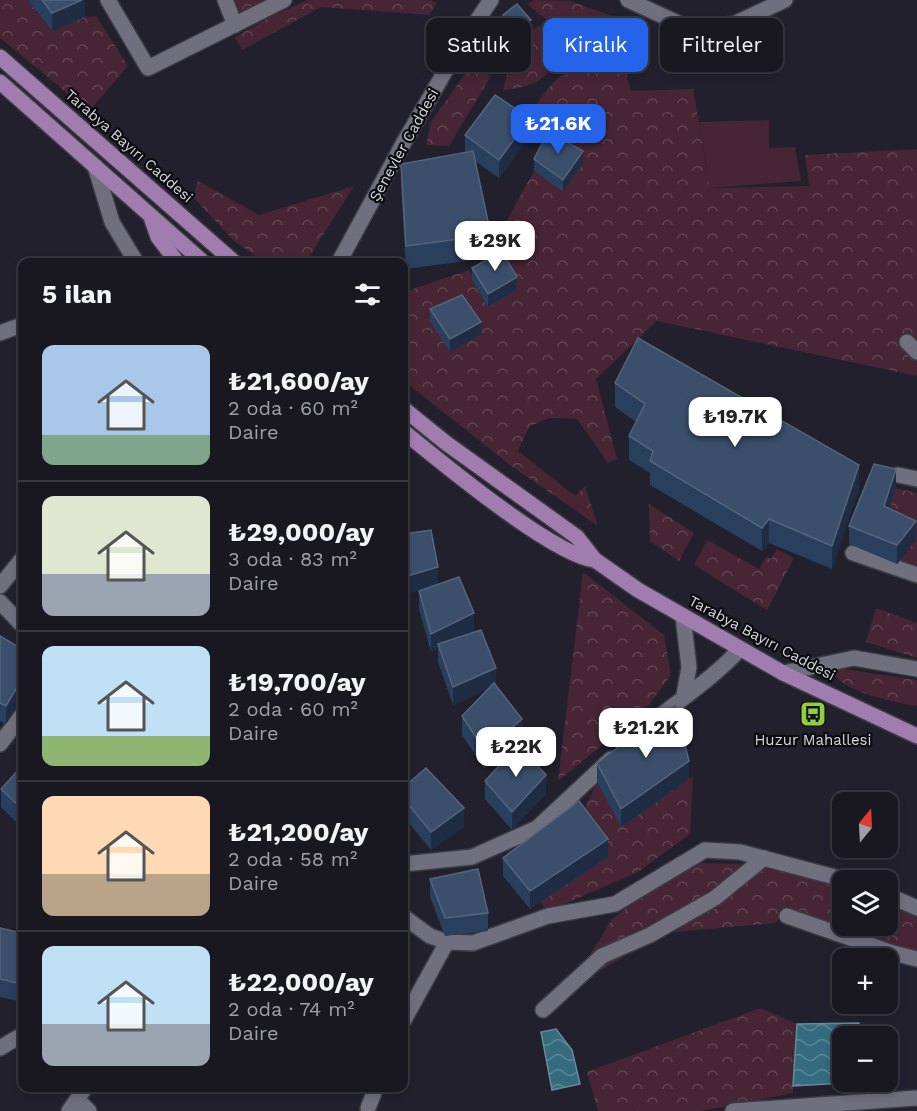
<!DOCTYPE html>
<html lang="tr">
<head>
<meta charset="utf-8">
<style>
  :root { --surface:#191821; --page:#22212a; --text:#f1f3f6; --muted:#9fa0a5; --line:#37373f; --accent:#2563eb }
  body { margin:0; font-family:"Work Sans",sans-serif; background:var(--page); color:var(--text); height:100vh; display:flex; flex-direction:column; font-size:22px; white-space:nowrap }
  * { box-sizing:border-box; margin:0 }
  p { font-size:20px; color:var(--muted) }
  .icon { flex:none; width:33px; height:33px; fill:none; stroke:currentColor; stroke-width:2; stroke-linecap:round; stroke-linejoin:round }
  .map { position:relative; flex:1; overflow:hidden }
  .panel { position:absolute; left:18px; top:258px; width:390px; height:834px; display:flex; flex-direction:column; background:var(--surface); border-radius:12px; box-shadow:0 3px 9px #0003,0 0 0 2px var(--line) }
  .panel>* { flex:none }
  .banner { position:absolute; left:426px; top:18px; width:400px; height:54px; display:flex; gap:12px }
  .needle { width:39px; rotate:18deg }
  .controls { position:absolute; left:832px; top:792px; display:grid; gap:12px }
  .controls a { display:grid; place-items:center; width:66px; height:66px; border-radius:12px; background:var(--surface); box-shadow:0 3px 9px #0003,0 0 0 2px var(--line); font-size:30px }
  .price { position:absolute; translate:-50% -51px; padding:0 14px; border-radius:12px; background:#fff; color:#222; font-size:20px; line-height:39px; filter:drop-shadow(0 2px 3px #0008) }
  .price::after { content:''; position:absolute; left:50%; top:36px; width:18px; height:14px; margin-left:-9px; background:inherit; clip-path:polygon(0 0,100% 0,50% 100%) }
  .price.selected { background:var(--accent); color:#fff }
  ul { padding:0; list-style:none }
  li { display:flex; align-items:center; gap:18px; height:150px; padding:0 24px }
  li+li { border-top:2px solid var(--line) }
  li span { display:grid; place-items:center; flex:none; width:168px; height:120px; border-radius:12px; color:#555 }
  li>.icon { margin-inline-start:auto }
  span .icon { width:72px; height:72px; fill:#fffc; stroke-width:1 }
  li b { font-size:26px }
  h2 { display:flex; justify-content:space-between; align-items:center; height:72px; padding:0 24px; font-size:26px }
  .chip { padding:0 21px; border-radius:12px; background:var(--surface); box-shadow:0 3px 9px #0003,0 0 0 2px var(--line); font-size:21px; line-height:54px }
  .chip.selected { background:var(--accent); color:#fff }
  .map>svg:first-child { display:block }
  .forest { fill:url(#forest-crowns) }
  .garden { fill:#472535 }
  .water { fill:url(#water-waves); stroke:#658b9b; stroke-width:1.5 }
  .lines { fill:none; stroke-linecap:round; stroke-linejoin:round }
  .minor-casing { stroke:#3b3b44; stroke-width:18 }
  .major-casing { stroke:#3b3b44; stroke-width:18 }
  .minor { stroke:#6f6f7d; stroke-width:15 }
  .major { stroke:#a07caf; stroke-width:15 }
  .wall { fill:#293f5e }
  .shaded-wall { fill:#1e2c44 }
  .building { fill:#3b4f6b; stroke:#54647d; stroke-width:1.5 }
  .labels { text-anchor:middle; stroke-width:4.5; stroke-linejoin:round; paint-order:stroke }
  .street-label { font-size:15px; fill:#d5d5dd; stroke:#0b0b10 }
  .poi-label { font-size:15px; fill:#d5d5dd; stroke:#0b0b10 }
</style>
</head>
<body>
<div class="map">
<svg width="917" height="1111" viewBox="0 0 917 1111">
  <defs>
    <pattern id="forest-crowns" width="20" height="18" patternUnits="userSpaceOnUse" patternTransform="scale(1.5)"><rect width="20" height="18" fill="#472535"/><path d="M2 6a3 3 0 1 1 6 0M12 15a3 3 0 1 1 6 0" fill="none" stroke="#614452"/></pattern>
    <pattern id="water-waves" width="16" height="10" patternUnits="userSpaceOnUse" patternTransform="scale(1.5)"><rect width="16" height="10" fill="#356b7f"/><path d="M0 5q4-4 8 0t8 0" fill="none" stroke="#5b8697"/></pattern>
  </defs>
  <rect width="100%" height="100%" fill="#21202c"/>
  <!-- forest -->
  <g class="forest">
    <path d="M0,0H28L52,31L85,17L96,16L128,66L89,111L0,38Z"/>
    <path d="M231,0H269L237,17Z"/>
    <path d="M308,0H431L437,3L429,15L321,7L242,50L235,37L272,16Z"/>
    <path d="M534,0L570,1L640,26C633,45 620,71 632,91L693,89L710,188L809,186L805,155L917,149V376L657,321L596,379L617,459L608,463L577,419L549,418L529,427L518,451L575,496L585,486L598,526L510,465L404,381V292L469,270L476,278L502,263L507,220L534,171L563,192L548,144L527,122C536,106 543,92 556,80C574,63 592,70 600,41C570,38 550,23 527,4Z"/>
    <path d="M539,25L565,43C548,78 541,86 503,90L509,67L510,42L524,39Z"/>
    <path d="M474,61L485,62L491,76L449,146L426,145L431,122Z"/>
    <path d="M198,181L259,215L354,186L306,262H265L234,241L193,197Z"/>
    <path d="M896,488L917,493V569L897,564L916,540L884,524Z"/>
    <path d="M649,504L694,533L679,561L650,541Z"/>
    <path d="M707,540L759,569L767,556L771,559L777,549L794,558L767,610L694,565Z"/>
    <path d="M583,572L664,635L671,675L645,710L558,781Z"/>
    <path d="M876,608L917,623V658L866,642Z"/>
    <path d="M838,668L917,680V706C894,702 844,693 832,672Z"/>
    <path d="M693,776L690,834L638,872L546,912L541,902L597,782L621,827Z"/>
    <path d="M699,863L761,864L843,884V926H888V899L917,913V955L783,913L776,923L663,933L569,989L612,919L641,897Z"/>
    <path d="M760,1008L797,1024L793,1093L702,1111H598L587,1072Z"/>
  </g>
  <!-- garden -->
  <path class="garden" d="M769,120V148L795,147L801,181L710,188L699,122Z"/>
  <!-- water -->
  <g class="water">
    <path d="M859,1023V1036H843V1082H862L793,1086L797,1024Z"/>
    <path d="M556,1029L572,1050L580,1084L552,1090L541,1032Z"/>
  </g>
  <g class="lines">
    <!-- minor casing -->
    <g class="minor-casing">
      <g id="minor">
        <path d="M108,0L148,68L284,0"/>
        <path d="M225,0L235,25"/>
        <path d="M628,0L691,29L734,24L785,0"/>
        <path d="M95,166L112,222L136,262"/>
        <path d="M339,262L404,142L461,44L491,0"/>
        <path d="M0,333L22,325"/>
        <path d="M907,342L917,352"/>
        <path d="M898,475L917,479"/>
        <path d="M853,553L917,575"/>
        <path d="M0,586L22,559"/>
        <path d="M0,602L22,625"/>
        <path d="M683,617L689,667L684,695"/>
        <path d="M783,673L854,658L917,669"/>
        <path d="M628,743C664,709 707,685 740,649"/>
        <path d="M0,744L22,715"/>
        <path d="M404,864L472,857L537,828L611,759"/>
        <path d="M888,895L917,908"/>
        <path d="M787,916L893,953L917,959"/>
        <path d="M404,917L430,936L447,942L473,943L548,916L615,904L705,850L740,852L846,880"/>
        <path d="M543,1010L602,956L650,935L715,898L764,858"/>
        <path d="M404,1020L447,942"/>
        <path d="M0,1048L22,1035"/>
        <path d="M78,1100L89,1111"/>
        <path d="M368,1108L376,1088"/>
        <path d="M69,1111L85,1088"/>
        <path d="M733,1111L917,1098"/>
      </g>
    </g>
    <!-- major casing -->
    <g class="major-casing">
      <g id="major">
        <path d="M0,57L234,262"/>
        <path d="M0,82L203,262"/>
        <path d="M151,217L158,237L177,262"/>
        <path d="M404,409L446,443L577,537L595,560L638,590L783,673L917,736"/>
        <path d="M404,432C441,462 554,556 595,560"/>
      </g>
    </g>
    <!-- minor -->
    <use href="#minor" class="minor"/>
    <!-- major -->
    <use href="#major" class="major"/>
  </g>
  <!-- wall -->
  <g class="wall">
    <path d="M28,0H85V17L52,31Z"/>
    <path d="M503,15L531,26L516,38L503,22Z"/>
    <path d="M465,135L530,136L499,178L475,161L491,235V257L517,289L488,307L472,280V268L489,258L406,269L401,187V164L465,153Z"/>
    <path d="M534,159L583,163L563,192L534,171Z"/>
    <path d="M430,309L481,334L450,352L430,321Z"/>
    <path d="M615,383L859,489L832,569L769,543L762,551L650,485V473L629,460V436L636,422L615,407Z"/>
    <path d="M896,488L889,509L916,539L897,564L849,544V526Z"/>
    <path d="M404,534L438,584L474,631L470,634L522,737L485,769L462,735V716L488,689L453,705L438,662V649L431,652L419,609V591L423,589L404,595Z"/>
    <path d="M0,636L22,649L6,724L0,721Z"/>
    <path d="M597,763L689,779L621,827L597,782Z"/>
    <path d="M22,766V828L1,807V789Z"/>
    <path d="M485,781L546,794L512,830L485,799Z"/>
    <path d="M404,787L464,827L431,850L404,817Z"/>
    <path d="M608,857L530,909L503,876V858Z"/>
    <path d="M430,879L488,913V931L445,936L430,897Z"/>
    <path d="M22,899V920L21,919V901Z"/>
    <path d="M0,928L22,933V1002L0,997Z"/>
  </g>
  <!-- shaded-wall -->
  <g class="shaded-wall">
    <path d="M82,0H85V17L52,31V13Z"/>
    <path d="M531,20V26L516,38V32Z"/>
    <path d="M530,118V136L499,178V160Z"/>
    <path d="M583,151V163L563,192V180Z"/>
    <path d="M517,277V289L488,307V294Z"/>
    <path d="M481,322V334L450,352V339Z"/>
    <path d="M859,465V489L832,569V546Z"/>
    <path d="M896,469V488L884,524V506Z"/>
    <path d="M769,519V543L762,551V528Z"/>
    <path d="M916,521V539L897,564V545Z"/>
    <path d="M438,567V585L404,595V577Z"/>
    <path d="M474,613V631L439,648L438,644V649L431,652V634Z"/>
    <path d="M496,668V686L453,705V687Z"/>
    <path d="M22,679V697L6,724V706Z"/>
    <path d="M522,719V737L485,769V751Z"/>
    <path d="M689,761V779L621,827V809Z"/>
    <path d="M546,775V794L512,830V812Z"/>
    <path d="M464,808V827L431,850V832Z"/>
    <path d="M608,839V857L530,909V891Z"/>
  </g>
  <!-- building -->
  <g class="building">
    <path d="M42,0H82L52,13Z"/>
    <path d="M517,4L531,20L516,32L503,15Z"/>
    <path d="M495,95L530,118L499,160L465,135Z"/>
    <path d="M548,132L583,151L563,180L534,159Z"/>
    <path d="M473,151L491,235L406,246L401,164Z"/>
    <path d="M502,251L517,277L488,294L472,268Z"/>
    <path d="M462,295L481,322L450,339L430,309Z"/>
    <path d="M638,338L859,465L832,546L769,519L762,528L650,461L653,451L629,436L645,404L615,383Z"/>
    <path d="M874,464L896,469L884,506L916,521L897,545L849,526Z"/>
    <path d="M431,530L438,567L404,577V534Z"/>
    <path d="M459,577L474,613L431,634L419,591Z"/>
    <path d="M481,630L496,668L453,687L438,644Z"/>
    <path d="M0,636L22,649V679L6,706L0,703Z"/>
    <path d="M494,683L522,719L485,751L462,716Z"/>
    <path d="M675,705L689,761L621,809L597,763Z"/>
    <path d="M519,744L546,775L512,812L485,781Z"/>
    <path d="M22,766V809L1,789Z"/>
    <path d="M426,768L464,808L431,832L404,799V787Z"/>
    <path d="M579,801L608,839L530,891L503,858Z"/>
    <path d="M478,869L488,913L445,918L430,879Z"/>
    <path d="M0,928L22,933V984L0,979Z"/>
  </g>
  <!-- icons -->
  <defs>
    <g id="bus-square" transform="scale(1.35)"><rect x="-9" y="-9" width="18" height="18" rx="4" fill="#90cd40" stroke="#0b0b10"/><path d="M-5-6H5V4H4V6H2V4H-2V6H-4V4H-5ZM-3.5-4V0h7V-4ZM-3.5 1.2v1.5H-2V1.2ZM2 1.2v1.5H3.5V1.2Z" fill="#111"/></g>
  </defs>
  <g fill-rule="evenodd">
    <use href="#bus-square" x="813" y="714"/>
  </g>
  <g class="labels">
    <!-- street labels -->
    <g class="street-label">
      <text transform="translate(404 145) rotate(-61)" y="5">Şenevler Caddesi</text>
      <text transform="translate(129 146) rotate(41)" y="5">Tarabya Bayırı Caddesi</text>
      <text transform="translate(762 638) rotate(28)" y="5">Tarabya Bayırı Caddesi</text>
    </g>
    <!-- poi labels -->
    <g class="poi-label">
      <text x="813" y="745">Huzur Mahallesi</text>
    </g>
  </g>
</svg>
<div class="controls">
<a><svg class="needle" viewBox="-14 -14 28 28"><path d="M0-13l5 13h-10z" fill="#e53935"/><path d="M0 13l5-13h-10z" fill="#9fa0a5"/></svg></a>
<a><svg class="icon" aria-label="layers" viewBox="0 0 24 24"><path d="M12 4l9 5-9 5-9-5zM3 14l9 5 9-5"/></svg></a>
<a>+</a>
<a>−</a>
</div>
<b class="price selected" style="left:558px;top:155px">₺21.6K</b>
<b class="price" style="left:495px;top:272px">₺29K</b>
<b class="price" style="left:735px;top:448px">₺19.7K</b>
<b class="price" style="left:646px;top:759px">₺21.2K</b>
<b class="price" style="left:516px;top:778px">₺22K</b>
<div class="banner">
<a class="chip">Satılık</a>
<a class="chip selected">Kiralık</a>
<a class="chip">Filtreler</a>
</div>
<section class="panel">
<h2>5 ilan<svg class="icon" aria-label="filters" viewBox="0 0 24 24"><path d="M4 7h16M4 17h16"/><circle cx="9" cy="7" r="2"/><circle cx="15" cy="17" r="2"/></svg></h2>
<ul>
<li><span style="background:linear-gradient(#a9c7e8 75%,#7fa58c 0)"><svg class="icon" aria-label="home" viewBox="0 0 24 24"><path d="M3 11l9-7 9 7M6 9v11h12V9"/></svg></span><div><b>₺21,600/ay</b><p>2 oda · 60 m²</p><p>Daire</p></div></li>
<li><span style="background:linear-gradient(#dfe7d0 65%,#9aa5b1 0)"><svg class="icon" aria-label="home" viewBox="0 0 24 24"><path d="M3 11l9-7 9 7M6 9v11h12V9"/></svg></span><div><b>₺29,000/ay</b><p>3 oda · 83 m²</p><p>Daire</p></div></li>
<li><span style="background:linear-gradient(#bfe0f5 75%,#8fb573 0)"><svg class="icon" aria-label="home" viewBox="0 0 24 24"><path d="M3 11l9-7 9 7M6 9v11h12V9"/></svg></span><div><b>₺19,700/ay</b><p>2 oda · 60 m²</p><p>Daire</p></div></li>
<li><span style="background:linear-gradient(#ffd9b3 65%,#b9a48a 0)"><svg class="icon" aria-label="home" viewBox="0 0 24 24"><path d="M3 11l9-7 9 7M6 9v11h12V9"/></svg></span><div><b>₺21,200/ay</b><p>2 oda · 58 m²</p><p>Daire</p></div></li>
<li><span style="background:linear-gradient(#bfe0f5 65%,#9aa5b1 0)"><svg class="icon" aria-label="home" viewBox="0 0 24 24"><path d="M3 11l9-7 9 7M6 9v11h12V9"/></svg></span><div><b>₺22,000/ay</b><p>2 oda · 74 m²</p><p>Daire</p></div></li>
</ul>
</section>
</div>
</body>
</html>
